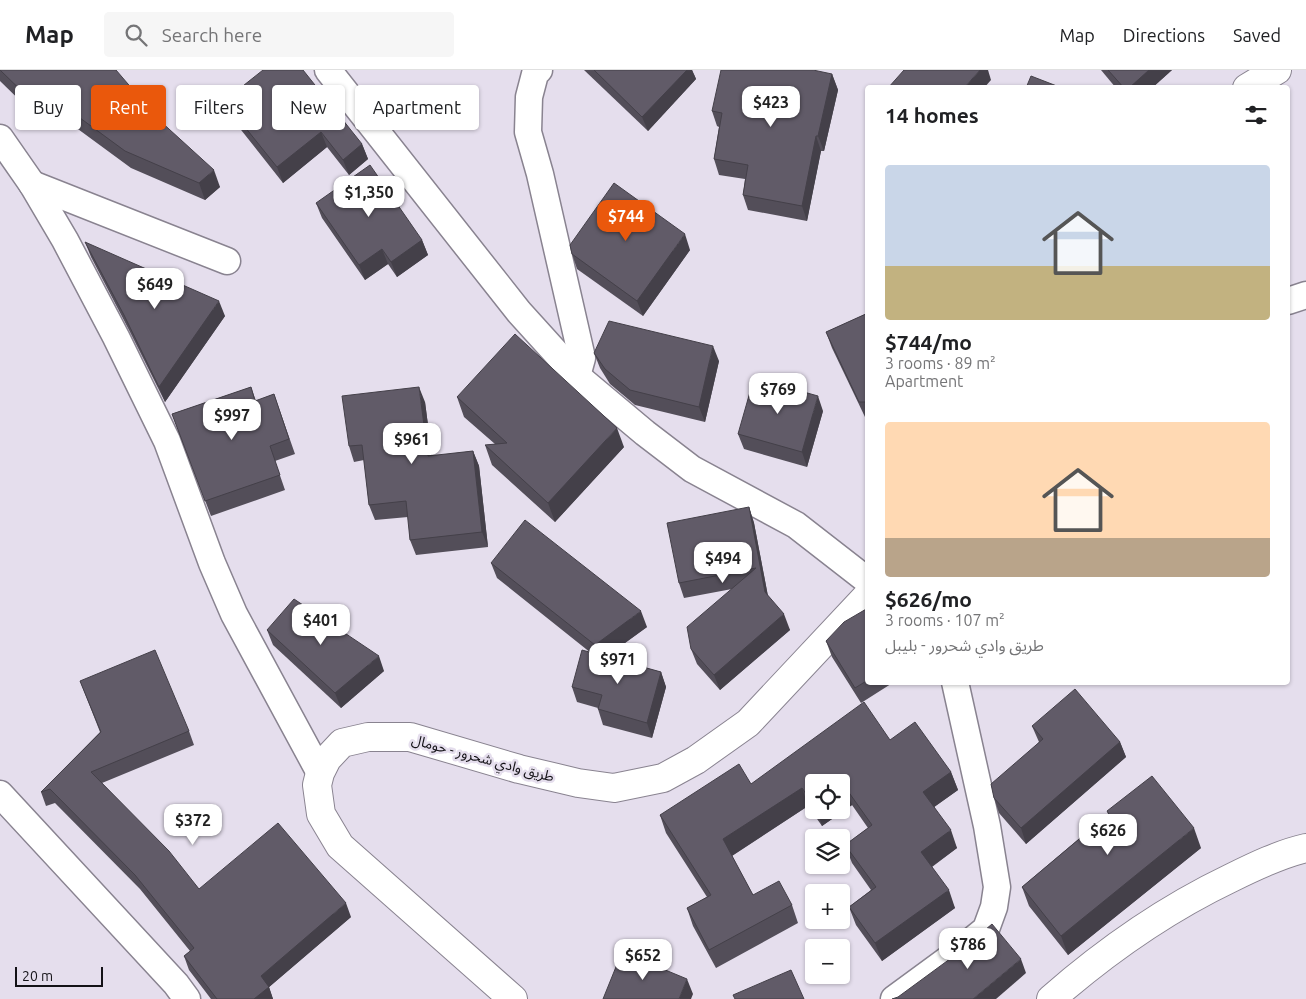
<!DOCTYPE html>
<html lang="en">
<head>
<meta charset="utf-8">
<style>
  :root { --surface:#fff; --page:#f6f6f6; --text:#202124; --muted:#757577; --line:#e0e0e0; --accent:#ea580c }
  body { margin:0; font-family:Ubuntu,"Noto Sans Arabic",sans-serif; background:var(--page); color:var(--text); height:100vh; display:flex; flex-direction:column; font-size:19px; white-space:nowrap }
  * { box-sizing:border-box; margin:0 }
  p { font-size:16px; color:var(--muted) }
  .icon { flex:none; width:28px; height:28px; fill:none; stroke:currentColor; stroke-width:2; stroke-linecap:round; stroke-linejoin:round }
  .map { position:relative; flex:1; overflow:hidden }
  .sheet { position:absolute; left:865px; top:15px; width:425px; height:600px; display:flex; flex-direction:column; background:var(--surface); border-radius:5px; box-shadow:0 1px 4px #0004 }
  .sheet>* { flex:none }
  .top-card { position:absolute; left:15px; top:15px; width:475px; height:45px; display:flex; gap:10px }
  .fabs { position:absolute; left:805px; top:704px; display:grid; gap:10px }
  .fabs a { display:grid; place-items:center; width:45px; height:45px; border-radius:5px; background:var(--surface); box-shadow:0 1px 4px #0004; font-size:25px }
  .scale { position:absolute; left:15px; bottom:12px; width:88px; box-sizing:border-box; padding-left:5px; border:2px solid #141217; border-top:0; font-size:14px; line-height:18px; white-space:nowrap; color:#141217; -webkit-text-stroke:4px #e5deed; paint-order:stroke }
  .price { position:absolute; translate:-50% -42px; padding:0 11px; border-radius:10px; background:#fff; color:#222; font-size:16px; line-height:32px; filter:drop-shadow(0 1px 2px #0008) }
  .price::after { content:''; position:absolute; left:50%; top:30px; width:15px; height:11px; margin-left:-8px; background:inherit; clip-path:polygon(0 0,100% 0,50% 100%) }
  .price.active { background:var(--accent); color:#fff }
  ul { padding:0; list-style:none }
  li { display:grid; align-content:center; gap:10px; height:265px; padding:0 20px }
  li span { display:grid; place-items:center; height:155px; border-radius:5px; color:#555 }
  li>.icon { margin-inline-start:auto }
  span .icon { width:90px; height:90px; fill:#fffc; stroke-width:1 }
  li b { font-size:21px }
  h2 { display:flex; justify-content:space-between; align-items:center; height:60px; padding:0 20px; font-size:21px }
  .pill { padding:0 18px; border-radius:5px; background:var(--surface); box-shadow:0 1px 4px #0004; font-size:18px; line-height:45px }
  .pill.active { background:var(--accent); color:#fff }
  header { display:flex; align-items:center; gap:30px; box-sizing:border-box; height:70px; padding:0 25px; background:var(--surface); border-bottom:1px solid var(--line) }
  header strong { font-size:24px }
  nav { display:flex; gap:28px; margin-inline-start:auto; font-size:18px }
  .search { width:350px; height:45px; background:var(--page); display:flex; align-items:center; gap:12px; box-sizing:border-box; padding:0 18px; border-radius:5px; color:var(--muted); font-size:19px }
  .map>svg:first-child { display:block }
  .lines { fill:none; stroke-linecap:round; stroke-linejoin:round }
  .street-casing { stroke:#898390; stroke-width:29 }
  .secondary-casing { stroke:#898390; stroke-width:30 }
  .street { stroke:#fff; stroke-width:26 }
  .secondary { stroke:#fff; stroke-width:28 }
  .wall { fill:#534e59; fill-rule:evenodd }
  .shaded-wall { fill:#444049 }
  .building { fill:#615b68; stroke:#444049 }
  .labels { text-anchor:middle; stroke-width:5; stroke-linejoin:round; paint-order:stroke }
  .street-label { font-size:14px; fill:#141217; stroke:#e5deed }
</style>
</head>
<body>
<header>
<strong>Map</strong>
<div class="search"><svg class="icon" aria-label="search" viewBox="0 0 24 24"><circle cx="10" cy="10" r="6"/><path d="M15 15l6 6"/></svg>Search here</div>
<nav><a>Map</a><a>Directions</a><a>Saved</a></nav>
</header>
<div class="map">
<svg width="1306" height="929" viewBox="0 0 1306 929">
  <rect width="100%" height="100%" fill="#e5deed"/>
  <g class="lines">
    <!-- street casing -->
    <g class="street-casing">
      <g id="street">
        <path d="M328,0L519,242L577,306L645,363L692,399L796,455L868,511"/>
        <path d="M539,0L535,4L529,27L528,62L540,104L582,288L577,306"/>
        <path d="M0,68L32,114L65,170L116,267L167,371L212,493L234,544L320,703"/>
        <path d="M32,114L227,191"/>
        <path d="M1288,231L1306,225"/>
        <path d="M0,724L176,914L187,929"/>
        <path d="M894,929L954,885L986,859L994,837L997,817L987,756L955,612"/>
      </g>
    </g>
    <!-- secondary casing -->
    <g class="secondary-casing">
      <g id="secondary">
        <path d="M1247,18L1277,0"/>
        <path d="M513,929L340,776L321,744L317,715L320,703L327,689L342,673L368,667H410L519,699L578,713L614,718L663,708L696,690L748,653L868,525"/>
        <path d="M1051,929C1107,880 1164,840 1231,808C1255,796 1280,784 1306,778"/>
      </g>
    </g>
    <!-- street -->
    <use href="#street" class="street"/>
    <!-- secondary -->
    <use href="#secondary" class="secondary"/>
  </g>
  <!-- wall -->
  <g class="wall">
    <path d="M0,0L158,49L220,117L205,130L131,98L52,40L41,51L0,11Z"/>
    <path d="M584,0H692L696,9L648,61Z"/>
    <path d="M1101,0H1172L1152,18H1116Z"/>
    <path d="M832,4L838,20L824,81H821L807,151L748,140L743,125L745,109L719,105L714,89L719,57L717,56L712,41Z"/>
    <path d="M224,31L362,74L368,89L349,105L327,77L283,113L230,46Z"/>
    <path d="M316,133L422,170L428,185L397,207L388,194L365,210L322,148Z"/>
    <path d="M85,172L225,246L165,332L129,260L91,187Z"/>
    <path d="M690,180L643,246L577,199L572,184Z"/>
    <path d="M868,243V347H865L832,278L826,262Z"/>
    <path d="M594,283L719,291L705,352L635,335L610,314L600,298Z"/>
    <path d="M251,317L256,331L274,324L295,384L275,391L285,420L211,446L172,344Z"/>
    <path d="M457,327L624,377L555,452L492,395L485,375L495,374L464,347Z"/>
    <path d="M425,332L432,386L473,381L479,396L488,477L416,485L410,470L408,447L375,450L369,435L364,390L354,392L349,376Z"/>
    <path d="M823,341L807,397L744,379L738,364Z"/>
    <path d="M749,437L754,453L768,526L790,560L720,620L697,594L691,579L732,519L684,528L679,513Z"/>
    <path d="M491,493L647,557L606,587L661,602L666,617L652,668L603,655L598,639V638L577,632L572,617L591,583L497,508Z"/>
    <path d="M868,538V612H894L861,633L832,587L826,571Z"/>
    <path d="M267,560L384,601L341,638L273,575Z"/>
    <path d="M80,611L189,661L194,675L102,713L199,819L351,847L269,917L273,929H211L189,900L184,886L190,881L140,819L55,733L46,736L41,722L100,662Z"/>
    <path d="M1032,656L1120,672L1126,687L1026,774L999,743L994,728L1039,672Z"/>
    <path d="M890,670L951,702L958,720L934,737L957,778L932,797L955,838L882,891L856,855L849,837L871,820L852,793L845,775L868,758L852,735L822,756L808,736L732,786L753,825L792,835L798,853L716,898L693,856L687,838L707,827L666,763L660,745L751,714ZM814,712L841,740H814Z"/>
    <path d="M1107,741L1201,778L1068,885L1029,836L1022,817L1108,744Z"/>
  </g>
  <!-- shaded-wall -->
  <g class="shaded-wall">
    <path d="M687,0H692L696,9L648,61L642,47Z"/>
    <path d="M980,0H988L991,10L984,18H964Z"/>
    <path d="M1149,0H1172L1152,18H1129Z"/>
    <path d="M832,4L838,20L824,81L818,66Z"/>
    <path d="M46,23L52,40L41,51L35,34Z"/>
    <path d="M321,62L327,77L283,113L277,97Z"/>
    <path d="M816,66L821,81L807,151L802,136Z"/>
    <path d="M362,74L368,89L349,105L343,90Z"/>
    <path d="M214,100L220,117L205,130L199,113Z"/>
    <path d="M685,164L690,180L643,246L637,231Z"/>
    <path d="M422,170L428,185L397,207L391,192Z"/>
    <path d="M382,179L388,194L365,210L359,195Z"/>
    <path d="M219,231L225,246L165,332L159,317Z"/>
    <path d="M713,276L719,291L705,352L699,337Z"/>
    <path d="M419,317L425,332L434,401L428,386Z"/>
    <path d="M818,326L823,341L807,397L802,382Z"/>
    <path d="M617,358L624,377L555,452L548,433Z"/>
    <path d="M473,381L479,396L488,477L482,462Z"/>
    <path d="M749,437L754,453L770,537L765,522Z"/>
    <path d="M641,541L647,557L601,590L595,575Z"/>
    <path d="M784,544L790,560L720,620L714,605Z"/>
    <path d="M379,586L384,601L341,638L335,623Z"/>
    <path d="M661,602L666,617L652,668L647,653Z"/>
    <path d="M1120,672L1126,687L1026,774L1021,758Z"/>
    <path d="M951,702L958,720L930,740L923,722Z"/>
    <path d="M845,717L852,735L822,756L817,740H841V720Z"/>
    <path d="M802,718L808,736L730,787L723,769Z"/>
    <path d="M1194,758L1201,778L1068,885L1061,866Z"/>
    <path d="M951,760L957,778L927,800L921,782Z"/>
    <path d="M949,820L955,838L882,891L875,873Z"/>
    <path d="M346,833L351,847L268,918L269,917L273,929H254L261,906Z"/>
    <path d="M1021,889L1026,903L996,929H973Z"/>
    <path d="M687,909L693,924L691,929H679Z"/>
  </g>
  <!-- building -->
  <g class="building">
    <path d="M0,0H116L158,49L214,100L199,113L125,81L46,23L35,34Z"/>
    <path d="M263,0H303L362,74L343,90L321,62L277,97L224,31Z"/>
    <path d="M594,0H687L642,47Z"/>
    <path d="M721,0H813L832,4L818,66H816L802,136L743,125L748,95L714,89L722,43L712,41Z"/>
    <path d="M904,0H980L964,18H888Z"/>
    <path d="M1108,0H1149L1129,18H1124Z"/>
    <path d="M1031,6L1062,18H1026Z"/>
    <path d="M370,95L422,170L391,192L382,179L359,195L316,133Z"/>
    <path d="M614,113L685,164L637,231L572,184L570,175Z"/>
    <path d="M85,172L219,231L159,317L124,245Z"/>
    <path d="M868,243V332H859L826,262Z"/>
    <path d="M609,251L713,276L699,337L630,320L605,299L594,283Z"/>
    <path d="M515,264L617,358L548,433L485,375L507,373L457,327Z"/>
    <path d="M754,308L818,326L802,382L738,364Z"/>
    <path d="M251,317L255,331L274,324L289,369L270,376L280,405L205,431L172,344Z"/>
    <path d="M419,317L428,386L473,381L482,462L410,470L406,431L369,435L362,375L349,376L342,326Z"/>
    <path d="M749,437L765,522L784,544L714,605L691,579L687,557L756,498L679,513L667,453Z"/>
    <path d="M525,450L641,541L595,575L491,493Z"/>
    <path d="M294,529L379,586L335,623L267,560Z"/>
    <path d="M868,538V610L855,618L826,571L844,552Z"/>
    <path d="M155,580L189,661L91,702L169,781L199,819L278,753L346,833L261,906L269,917L254,929H217L184,886L194,878L135,805L50,719L41,722L101,662L80,611Z"/>
    <path d="M582,580L661,602L647,653L598,639L602,625L572,617Z"/>
    <path d="M1075,619L1120,672L1021,758L994,728L991,714L1043,669L1032,656Z"/>
    <path d="M864,632L890,670L915,652L951,702L923,722L951,760L921,782L949,820L875,873L849,837L876,817L845,775L872,755L845,717L841,720V712H814V735L802,718L723,769L753,825L779,811L792,835L709,880L687,838L711,825L660,745L739,694L751,714Z"/>
    <path d="M1152,706L1194,758L1061,866L1022,817L1109,744L1107,741Z"/>
    <path d="M992,854L1021,889L973,929H892L898,927L958,883Z"/>
    <path d="M622,882L687,909L679,929H603Z"/>
    <path d="M791,900L804,929H735L733,925Z"/>
  </g>
  <g class="labels">
    <!-- street labels -->
    <g class="street-label">
      <text transform="translate(483 688) rotate(15)" y="5">طريق وادي شحرور - حومال</text>
    </g>
  </g>
</svg>
<div class="fabs">
<a><svg class="icon" aria-label="locate" viewBox="0 0 24 24"><circle cx="12" cy="12" r="6"/><path d="M12 2v4M12 18v4M2 12h4M18 12h4"/></svg></a>
<a><svg class="icon" aria-label="layers" viewBox="0 0 24 24"><path d="M12 4l9 5-9 5-9-5zM3 14l9 5 9-5"/></svg></a>
<a>+</a>
<a>−</a>
</div>
<div class="scale">20 m</div>
<b class="price" style="left:771px;top:58px">$423</b>
<b class="price" style="left:369px;top:148px">$1,350</b>
<b class="price active" style="left:626px;top:172px">$744</b>
<b class="price" style="left:155px;top:240px">$649</b>
<b class="price" style="left:778px;top:345px">$769</b>
<b class="price" style="left:232px;top:371px">$997</b>
<b class="price" style="left:412px;top:395px">$961</b>
<b class="price" style="left:723px;top:514px">$494</b>
<b class="price" style="left:321px;top:576px">$401</b>
<b class="price" style="left:618px;top:615px">$971</b>
<b class="price" style="left:193px;top:776px">$372</b>
<b class="price" style="left:1108px;top:786px">$626</b>
<b class="price" style="left:968px;top:900px">$786</b>
<b class="price" style="left:643px;top:911px">$652</b>
<div class="top-card">
<a class="pill">Buy</a>
<a class="pill active">Rent</a>
<a class="pill">Filters</a>
<a class="pill">New</a>
<a class="pill">Apartment</a>
</div>
<section class="sheet">
<h2>14 homes<svg class="icon" aria-label="filters" viewBox="0 0 24 24"><path d="M4 7h16M4 17h16"/><circle cx="9" cy="7" r="2"/><circle cx="15" cy="17" r="2"/></svg></h2>
<ul>
<li><span style="background:linear-gradient(#c9d6e8 65%,#c2b280 0)"><svg class="icon" aria-label="home" viewBox="0 0 24 24"><path d="M3 11l9-7 9 7M6 9v11h12V9"/></svg></span><div><b>$744/mo</b><p>3 rooms · 89 m²</p><p>Apartment</p></div></li>
<li><span style="background:linear-gradient(#ffd9b3 75%,#b9a48a 0)"><svg class="icon" aria-label="home" viewBox="0 0 24 24"><path d="M3 11l9-7 9 7M6 9v11h12V9"/></svg></span><div><b>$626/mo</b><p>3 rooms · 107 m²</p><p>طريق وادي شحرور - بليبل</p></div></li>
</ul>
</section>
</div>
</body>
</html>
